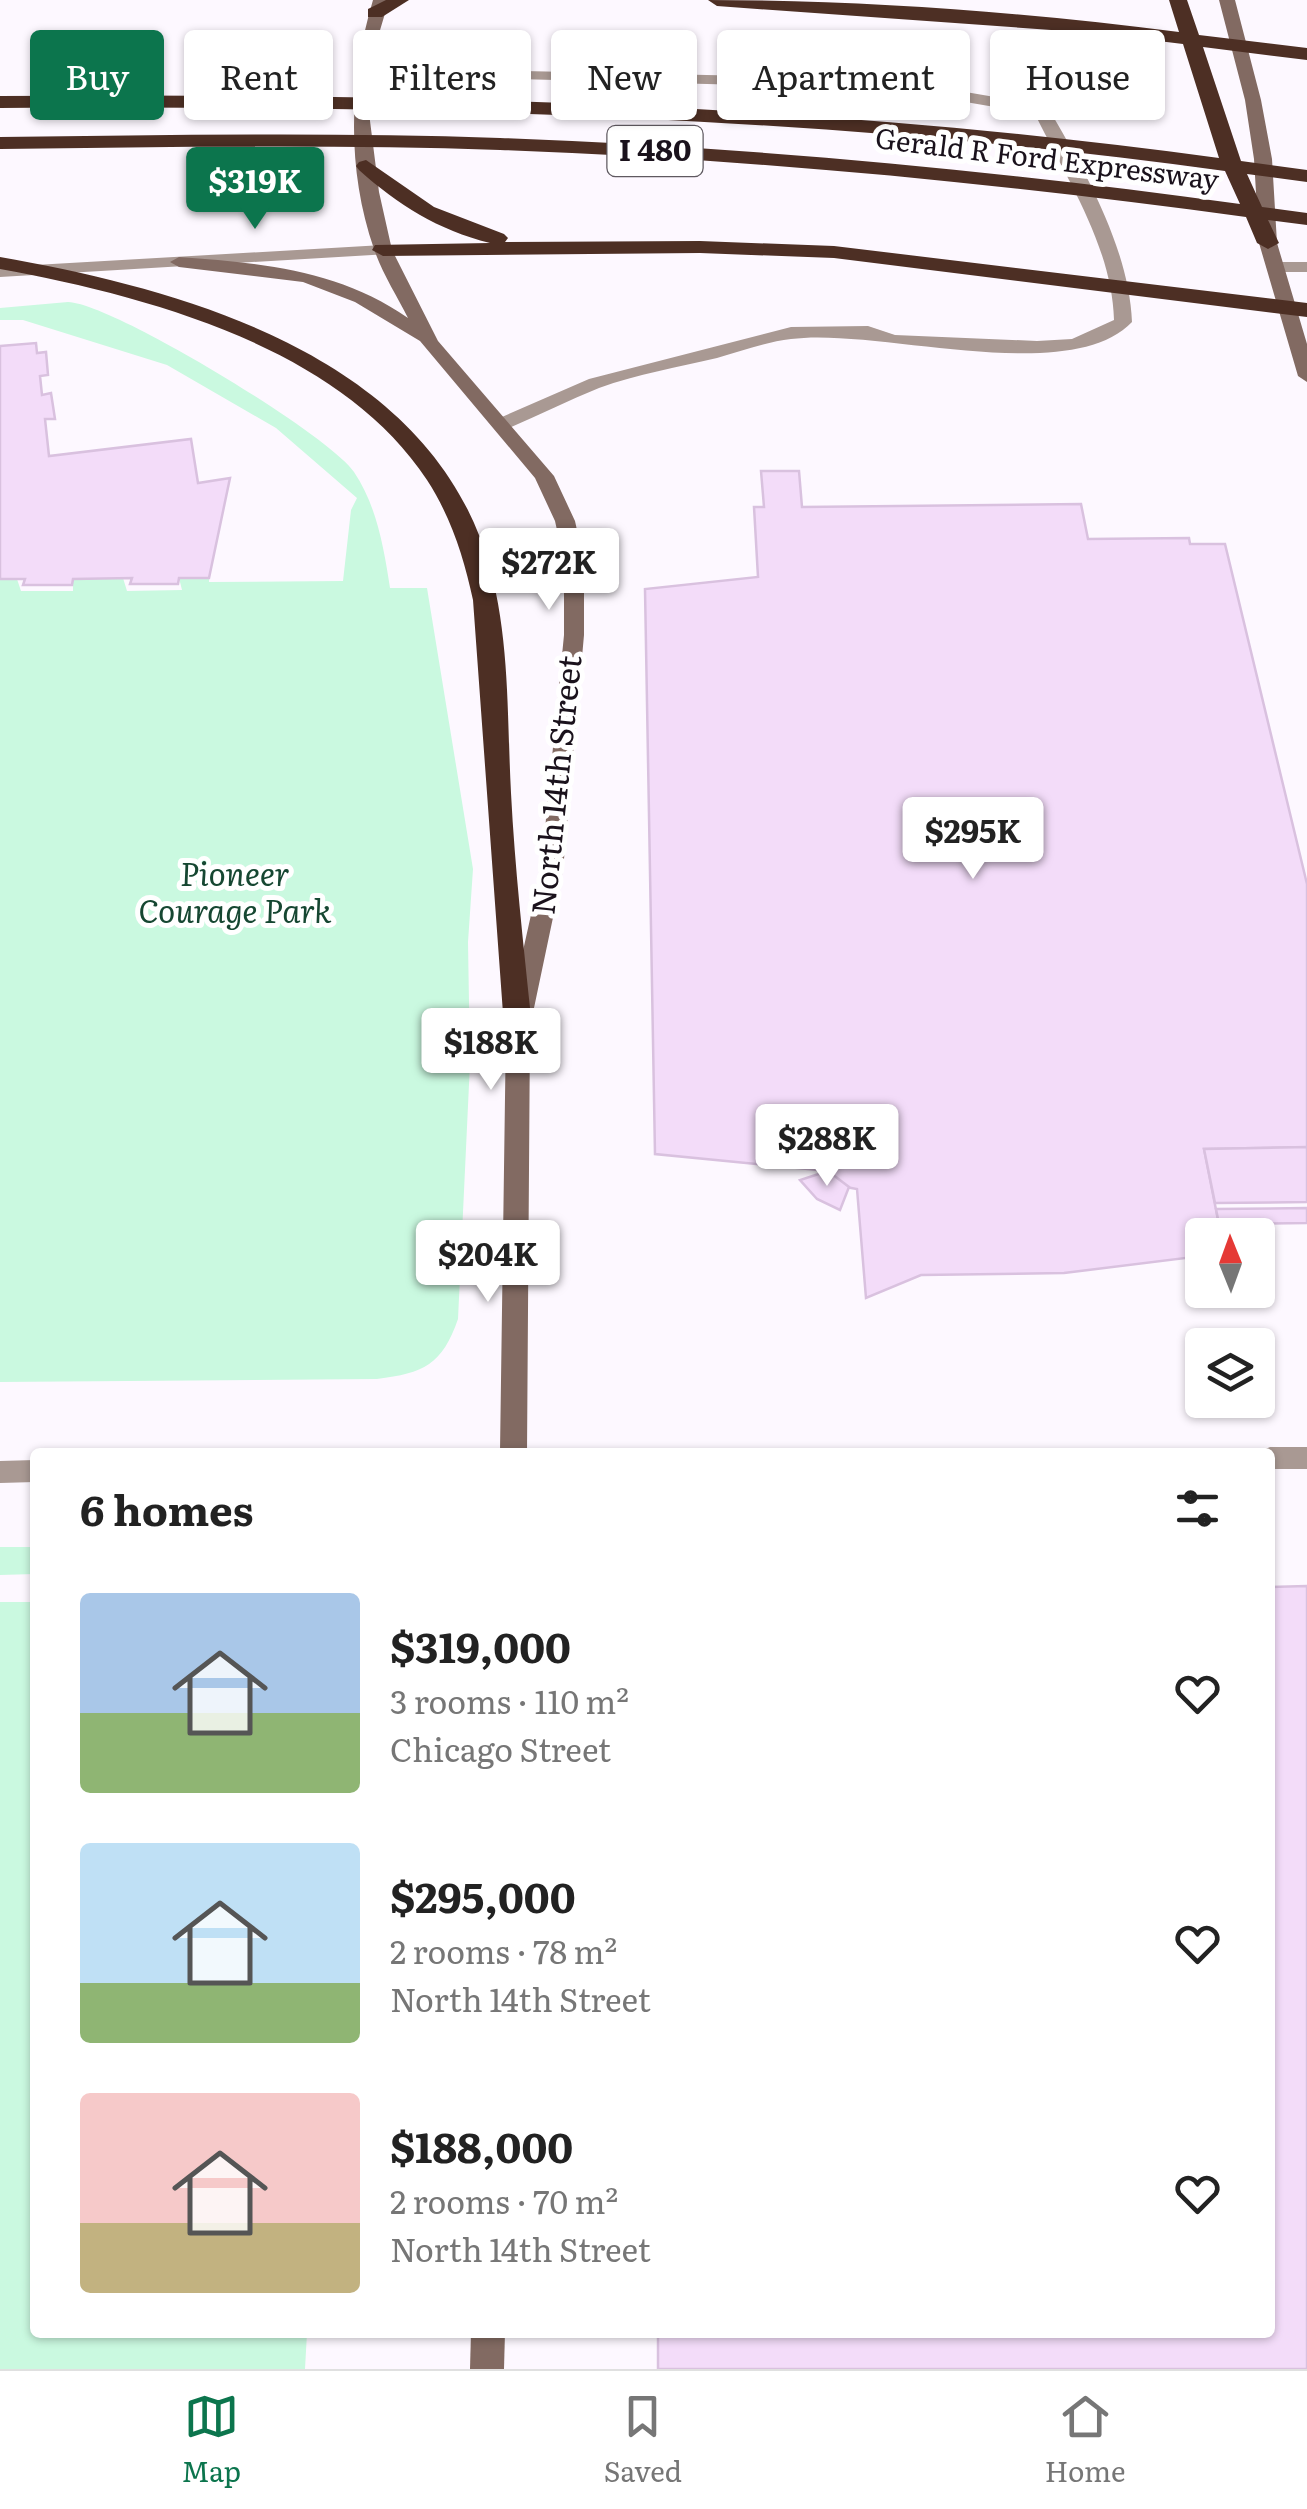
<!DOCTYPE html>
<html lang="en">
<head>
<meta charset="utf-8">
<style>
  :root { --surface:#fff; --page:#f2f2f2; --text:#222; --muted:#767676; --line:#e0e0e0; --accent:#0c754d }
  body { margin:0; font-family:Literata,serif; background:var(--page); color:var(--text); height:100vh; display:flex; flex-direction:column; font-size:38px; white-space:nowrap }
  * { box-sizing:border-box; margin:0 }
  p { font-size:32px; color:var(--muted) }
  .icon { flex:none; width:55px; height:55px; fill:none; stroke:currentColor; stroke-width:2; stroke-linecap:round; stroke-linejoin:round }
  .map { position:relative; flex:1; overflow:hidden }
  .side { position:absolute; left:30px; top:1448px; width:1245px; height:890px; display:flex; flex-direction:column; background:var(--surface); border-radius:10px; box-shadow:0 2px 8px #0004 }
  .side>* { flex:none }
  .hud { position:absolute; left:30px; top:30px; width:1248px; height:90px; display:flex; gap:20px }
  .needle { width:65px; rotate:359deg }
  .fabs { position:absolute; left:1185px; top:1218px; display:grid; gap:20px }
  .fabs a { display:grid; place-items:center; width:90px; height:90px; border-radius:10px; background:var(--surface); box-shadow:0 2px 8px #0004; font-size:50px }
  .price { position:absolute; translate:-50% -85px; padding:0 22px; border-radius:10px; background:#fff; color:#222; font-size:32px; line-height:65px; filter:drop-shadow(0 2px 5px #0008) }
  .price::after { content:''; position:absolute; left:50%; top:60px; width:30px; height:22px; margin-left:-15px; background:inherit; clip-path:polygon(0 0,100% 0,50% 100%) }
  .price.selected { background:var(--accent); color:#fff }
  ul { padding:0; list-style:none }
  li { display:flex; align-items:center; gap:30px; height:250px; padding:0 50px }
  li span { display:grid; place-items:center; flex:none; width:280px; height:200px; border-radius:10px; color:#555 }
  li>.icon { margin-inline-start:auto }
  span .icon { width:120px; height:120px; fill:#fffc; stroke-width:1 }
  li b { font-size:42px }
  h2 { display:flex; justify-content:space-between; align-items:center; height:120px; padding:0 50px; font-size:42px }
  .tag { padding:0 35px; border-radius:10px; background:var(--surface); box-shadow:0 2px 8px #0004; font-size:35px; line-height:90px }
  .tag.selected { background:var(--accent); color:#fff }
  .tabs { display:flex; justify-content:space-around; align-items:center; height:140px; border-top:2px solid var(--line); background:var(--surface); font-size:28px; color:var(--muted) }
  .tabs a { display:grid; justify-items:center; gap:5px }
  .tabs .selected { color:var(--accent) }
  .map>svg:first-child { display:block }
  .green { fill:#caf9e0 }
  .building { fill:#f3dcf9; stroke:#d9c1df; stroke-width:2.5 }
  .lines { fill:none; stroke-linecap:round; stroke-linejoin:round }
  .service { fill:#a99993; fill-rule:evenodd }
  .minor { fill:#a99993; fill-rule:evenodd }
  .tertiary { fill:#a99993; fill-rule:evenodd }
  .secondary { fill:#826a62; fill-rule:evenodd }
  .motorway { fill:#4d2f24; fill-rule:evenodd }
  .labels { text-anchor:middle; stroke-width:10; stroke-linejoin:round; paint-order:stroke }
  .far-street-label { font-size:28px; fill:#1a121c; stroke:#fff }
  .shield { fill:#fff; stroke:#5f5960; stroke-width:2.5 }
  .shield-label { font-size:30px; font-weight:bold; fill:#1a121c }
  .street-label { font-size:32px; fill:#1a121c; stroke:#fff }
  .park-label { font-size:32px; font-style:italic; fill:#164732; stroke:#fff }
</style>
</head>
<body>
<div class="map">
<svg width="1307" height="2369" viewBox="0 0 1307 2369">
  <rect width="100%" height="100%" fill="#fdf8ff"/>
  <!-- green -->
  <g class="green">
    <path d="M68,302C112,303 328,434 354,472C377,506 384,549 390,588H427L473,869L468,942L470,1063L458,1319C442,1365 424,1373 377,1379L0,1382V579H17L21,591H73V579L123,578L127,591L182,590L179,578H209V582L343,581L351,510L357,498L276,428L167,365L23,320H0V308Z"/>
    <path d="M0,1547H35V1574L0,1575Z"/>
    <path d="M0,1602H35V2332L307,2333L305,2369H0Z"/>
  </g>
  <!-- building -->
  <g class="building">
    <path d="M36,343L37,353L46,352L48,375L40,376L42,395L51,393L55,419H45L49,456L191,439L198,483L230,478L209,578H179L178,584H130L132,578L73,579L72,585H23L25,579H0V346Z"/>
    <path d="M761,471H799L802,507L1081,504L1088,539L1189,538L1190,544H1225L1307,884V1147L1204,1149L1221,1235H1202V1256L1064,1273L921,1275L866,1298L857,1189L846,1187L828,1171L655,1154L645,589L758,577L754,507H764Z"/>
    <path d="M1307,1147V1202L1215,1203L1204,1149Z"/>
    <path d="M828,1171L849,1187L840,1210L817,1199L800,1180Z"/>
    <path d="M1307,1208V1223L1219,1224L1216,1209Z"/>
    <path d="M1307,1586V2369H658V2332H1270V1587Z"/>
  </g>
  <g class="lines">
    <!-- service -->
    <path class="service" d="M523,71L890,79L1047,106C1084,169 1129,248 1132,322C1069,388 877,327 791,339C766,342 741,351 717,358C679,367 637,374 599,388C569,400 539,415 509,428H495V420L589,379L791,327L868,326L895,335L1037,341L1072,339L1114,320C1112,246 1066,178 1035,114L890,89L517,79V73Z"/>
    <!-- minor -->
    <path class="minor" d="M1307,262V272H1275L1266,267L1275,262Z"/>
    <!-- tertiary -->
    <g class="tertiary">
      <path d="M383,245L389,246V254L0,277V267Z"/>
      <path d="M1270,1447H1307V1469H1270V1452H1259Z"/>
      <path d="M35,1460V1482L0,1483V1461Z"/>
    </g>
    <!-- secondary -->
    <g class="secondary">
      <path d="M373,0H389L375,47L368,105L379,192L392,250L438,341L554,476L575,521L584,562V635L563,870L530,1027L527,1452H500L506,1027L541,870L564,635V562L555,521L535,478L420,341L355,302L303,282L179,267L170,262L179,257C261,263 339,270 408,318C397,296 382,273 374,249C346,168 349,80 373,0Z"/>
      <path d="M1219,0H1235L1261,100L1272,159L1277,243L1307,344V382L1298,376L1259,243L1254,159L1245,100Z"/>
      <path d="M471,2332H505L504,2369H470Z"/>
    </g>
    <!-- motorway -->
    <g class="motorway">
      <path d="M386,0H409L382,17H368V9Z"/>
      <path d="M708,0C864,0 1023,12 1179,32L1169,0H1187L1199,35L1307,48V60L1203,47L1241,161L1307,170V182L1247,174L1262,207L1307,213V225L1268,220L1279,243L1268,249L1257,243L1246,217C998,183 749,159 500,150C333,144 166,147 0,149V137C167,135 334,132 500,138C748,147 994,170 1240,204L1225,171C819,115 410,105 0,108V96C408,93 815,102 1219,158L1183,44L1093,33L717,6Z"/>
      <path d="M366,160L434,207L504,234L508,238L505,242L700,241L834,246L1307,303V317L834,258L700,253L383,256L372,250L375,245L490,243C438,230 398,205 359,170L356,166L359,162Z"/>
      <path d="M0,257C188,290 433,358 490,568C510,641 507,718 511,793C515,871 524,949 532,1027L528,1034H508L504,1027L473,600C464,558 451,517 427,480C340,347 147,296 0,269Z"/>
    </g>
  </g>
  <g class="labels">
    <!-- far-street labels -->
    <g class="far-street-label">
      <text transform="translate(1047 159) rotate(7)" y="10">Gerald R Ford Expressway</text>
    </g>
    <!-- shield labels -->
    <rect class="shield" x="607.5" y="126" width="95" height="50" rx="8"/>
    <g class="shield-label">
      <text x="655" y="161">I 480</text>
    </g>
    <!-- street labels -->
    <g class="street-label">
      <text transform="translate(557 785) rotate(-84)" y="11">North 14th Street</text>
    </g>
    <!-- park labels -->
    <g class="park-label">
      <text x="235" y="886">Pioneer<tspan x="235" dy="37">Courage Park</tspan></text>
    </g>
  </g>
</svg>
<div class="fabs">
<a><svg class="needle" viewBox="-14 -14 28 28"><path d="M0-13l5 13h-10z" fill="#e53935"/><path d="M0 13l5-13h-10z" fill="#767676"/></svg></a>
<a><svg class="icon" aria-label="layers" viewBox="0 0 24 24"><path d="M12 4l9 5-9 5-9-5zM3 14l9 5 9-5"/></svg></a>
</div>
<b class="price selected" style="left:255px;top:232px">$319K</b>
<b class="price" style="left:549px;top:613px">$272K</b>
<b class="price" style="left:973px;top:882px">$295K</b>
<b class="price" style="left:491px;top:1093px">$188K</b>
<b class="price" style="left:827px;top:1189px">$288K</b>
<b class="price" style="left:488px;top:1305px">$204K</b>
<div class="hud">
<a class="tag selected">Buy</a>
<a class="tag">Rent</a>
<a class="tag">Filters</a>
<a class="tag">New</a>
<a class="tag">Apartment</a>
<a class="tag">House</a>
</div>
<section class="side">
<h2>6 homes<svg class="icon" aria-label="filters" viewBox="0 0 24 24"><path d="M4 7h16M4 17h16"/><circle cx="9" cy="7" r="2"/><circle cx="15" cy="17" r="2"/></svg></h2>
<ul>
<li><span style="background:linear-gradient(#a9c7e8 60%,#8fb573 0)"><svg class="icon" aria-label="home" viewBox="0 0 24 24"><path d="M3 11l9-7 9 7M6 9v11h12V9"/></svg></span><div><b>$319,000</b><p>3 rooms · 110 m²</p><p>Chicago Street</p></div><svg class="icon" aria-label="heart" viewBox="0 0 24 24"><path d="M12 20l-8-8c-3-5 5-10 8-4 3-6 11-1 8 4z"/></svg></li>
<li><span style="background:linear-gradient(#bfe0f5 70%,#8fb573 0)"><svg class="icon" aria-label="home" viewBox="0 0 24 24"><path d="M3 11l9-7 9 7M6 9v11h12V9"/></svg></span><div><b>$295,000</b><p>2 rooms · 78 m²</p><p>North 14th Street</p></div><svg class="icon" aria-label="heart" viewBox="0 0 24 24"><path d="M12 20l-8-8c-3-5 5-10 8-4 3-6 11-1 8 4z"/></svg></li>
<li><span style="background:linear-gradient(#f6c9c9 65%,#c2b280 0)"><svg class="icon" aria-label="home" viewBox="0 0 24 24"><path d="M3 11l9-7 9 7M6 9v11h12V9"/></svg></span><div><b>$188,000</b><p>2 rooms · 70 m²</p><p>North 14th Street</p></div><svg class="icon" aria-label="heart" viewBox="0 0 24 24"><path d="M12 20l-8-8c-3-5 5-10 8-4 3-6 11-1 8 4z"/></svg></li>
</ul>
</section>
</div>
<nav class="tabs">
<a class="selected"><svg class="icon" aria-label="map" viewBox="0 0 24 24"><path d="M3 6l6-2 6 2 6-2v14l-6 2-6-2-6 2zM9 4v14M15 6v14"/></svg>Map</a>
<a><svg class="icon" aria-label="saved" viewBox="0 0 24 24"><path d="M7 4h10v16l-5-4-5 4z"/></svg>Saved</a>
<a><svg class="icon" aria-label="home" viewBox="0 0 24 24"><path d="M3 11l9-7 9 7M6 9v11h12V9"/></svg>Home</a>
</nav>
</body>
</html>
